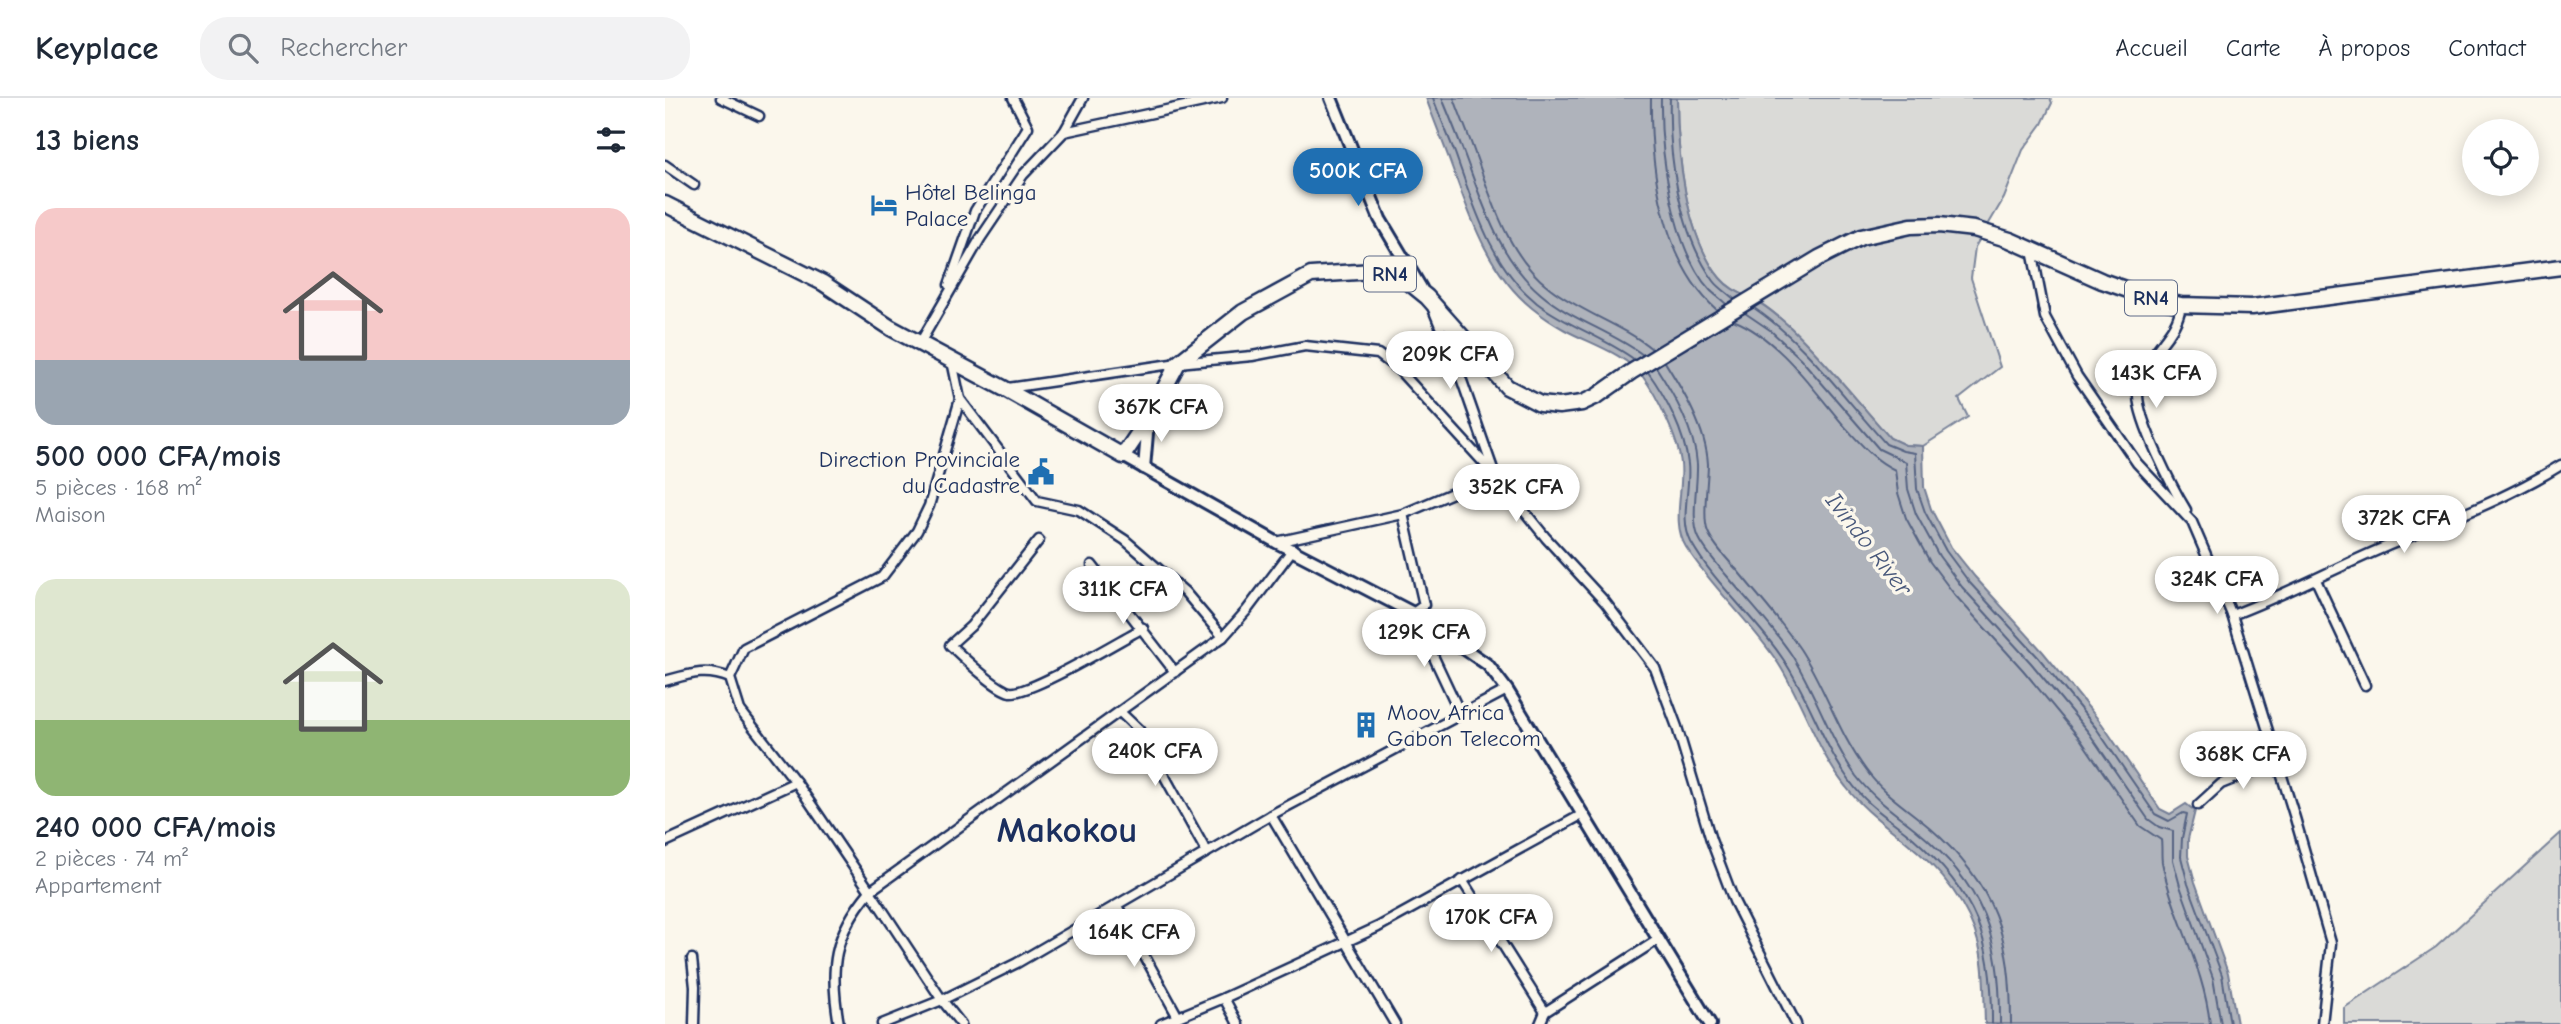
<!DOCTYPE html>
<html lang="fr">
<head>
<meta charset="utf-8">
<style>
  :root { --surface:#fff; --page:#f2f2f3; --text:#1f2937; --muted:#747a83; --line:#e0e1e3; --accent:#1f6fb2 }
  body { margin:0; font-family:"Comic Neue",sans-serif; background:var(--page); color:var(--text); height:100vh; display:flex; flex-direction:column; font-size:26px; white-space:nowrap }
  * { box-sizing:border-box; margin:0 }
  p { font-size:23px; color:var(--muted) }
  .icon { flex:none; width:38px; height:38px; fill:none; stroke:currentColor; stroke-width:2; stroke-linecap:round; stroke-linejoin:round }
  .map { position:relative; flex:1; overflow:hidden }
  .drawer { display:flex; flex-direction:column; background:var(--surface); width:665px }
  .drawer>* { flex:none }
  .fabs { position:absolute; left:1797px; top:21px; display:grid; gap:14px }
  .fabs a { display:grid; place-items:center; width:77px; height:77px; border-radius:50%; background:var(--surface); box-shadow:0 4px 18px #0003; font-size:35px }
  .price { position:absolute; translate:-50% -60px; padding:0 16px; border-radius:24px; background:#fff; color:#222; font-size:23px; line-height:46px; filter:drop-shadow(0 2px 4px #0008) }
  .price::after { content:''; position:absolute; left:50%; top:42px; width:21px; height:16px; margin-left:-10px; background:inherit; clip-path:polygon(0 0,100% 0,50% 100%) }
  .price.current { background:var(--accent); color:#fff }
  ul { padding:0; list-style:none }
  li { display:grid; align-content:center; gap:14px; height:371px; padding:0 35px }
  li span { display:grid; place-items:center; height:217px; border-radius:21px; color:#555 }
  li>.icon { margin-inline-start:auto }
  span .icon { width:126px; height:126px; fill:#fffc; stroke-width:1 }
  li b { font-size:30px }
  h2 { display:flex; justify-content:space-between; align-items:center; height:84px; padding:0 35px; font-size:30px }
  header { display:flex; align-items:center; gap:42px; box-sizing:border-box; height:98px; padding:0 35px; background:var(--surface); border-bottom:2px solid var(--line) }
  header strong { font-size:33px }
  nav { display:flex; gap:38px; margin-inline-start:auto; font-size:24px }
  .search { width:490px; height:63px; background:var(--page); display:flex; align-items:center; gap:18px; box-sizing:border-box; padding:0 24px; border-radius:28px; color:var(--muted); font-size:26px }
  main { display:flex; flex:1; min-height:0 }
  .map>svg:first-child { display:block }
  .green { fill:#dadad7; stroke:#7a849a; stroke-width:2 }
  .water { fill:#afb3bb; stroke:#747e96; stroke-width:2 }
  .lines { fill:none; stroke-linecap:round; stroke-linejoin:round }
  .shore { stroke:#566483; stroke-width:2 }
  .minor-casing { stroke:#1b2f5e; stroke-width:13 }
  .tertiary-casing { stroke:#1b2f5e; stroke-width:16 }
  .trunk-casing { stroke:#1b2f5e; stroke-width:19 }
  .minor { stroke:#fbf7ec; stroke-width:8 }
  .tertiary { stroke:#fbf7ec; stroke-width:10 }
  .trunk { stroke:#fbf7ec; stroke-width:14 }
  .labels { text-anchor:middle; stroke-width:7; stroke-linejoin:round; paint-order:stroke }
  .shield { fill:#fbf7ec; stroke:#5e6b89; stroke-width:2 }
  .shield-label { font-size:21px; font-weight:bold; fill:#1b2f5e }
  .poi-label { font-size:23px; fill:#1b2f5e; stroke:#fbf7ec; text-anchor:start }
  .water-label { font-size:24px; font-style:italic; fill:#47577a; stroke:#fbf7ec }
  .town-label { font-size:37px; font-weight:bold; fill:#1b2f5e; stroke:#fbf7ec }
</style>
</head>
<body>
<header>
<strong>Keyplace</strong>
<div class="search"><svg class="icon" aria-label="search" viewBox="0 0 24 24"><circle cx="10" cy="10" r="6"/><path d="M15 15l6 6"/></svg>Rechercher</div>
<nav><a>Accueil</a><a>Carte</a><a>À propos</a><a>Contact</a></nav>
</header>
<main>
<section class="drawer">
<h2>13 biens<svg class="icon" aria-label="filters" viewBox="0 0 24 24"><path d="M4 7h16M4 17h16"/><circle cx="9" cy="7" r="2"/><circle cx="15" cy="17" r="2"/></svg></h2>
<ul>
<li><span style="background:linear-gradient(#f6c9c9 70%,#9aa5b1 0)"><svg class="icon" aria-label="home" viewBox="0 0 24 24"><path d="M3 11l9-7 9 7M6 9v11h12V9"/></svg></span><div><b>500 000 CFA/mois</b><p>5 pièces · 168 m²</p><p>Maison</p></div></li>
<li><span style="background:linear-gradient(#dfe7d0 65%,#8fb573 0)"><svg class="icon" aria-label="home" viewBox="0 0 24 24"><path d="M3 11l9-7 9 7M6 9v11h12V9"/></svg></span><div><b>240 000 CFA/mois</b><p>2 pièces · 74 m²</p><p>Appartement</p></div></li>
</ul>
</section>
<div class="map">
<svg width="1896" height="926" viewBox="0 0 1896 926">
  <rect width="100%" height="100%" fill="#fbf7ec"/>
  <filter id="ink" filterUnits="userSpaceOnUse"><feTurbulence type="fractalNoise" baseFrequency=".0143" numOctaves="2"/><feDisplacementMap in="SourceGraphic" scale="14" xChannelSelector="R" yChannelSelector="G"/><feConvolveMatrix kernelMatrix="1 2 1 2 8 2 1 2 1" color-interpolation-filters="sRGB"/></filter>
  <g filter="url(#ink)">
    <!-- green -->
    <g class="green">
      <path d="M1012,0H1385L1387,5L1377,26L1358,52L1339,100L1310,149L1306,180L1335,269L1294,301L1303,319L1258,348L1240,347L1225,340C1192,303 1161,263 1125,229C1115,220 1103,209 1091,203C1078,196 1065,192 1055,180C1020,138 1012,53 1012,0Z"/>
      <path d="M1896,735V926H1679V910L1771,849Z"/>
    </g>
    <!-- water -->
    <path class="water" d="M761,0H1012C1012,53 1020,138 1055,180C1065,192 1078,196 1091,203C1103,209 1115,220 1125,229C1161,263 1192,303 1225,340L1240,347L1258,348L1259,389L1266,411L1286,449L1310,479L1378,554L1437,626L1495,711L1505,716L1521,706L1530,713L1523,741V758L1530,784L1563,875L1572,926H1320C1319,900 1320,872 1314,847C1303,804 1273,769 1239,742C1218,725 1198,711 1181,689C1151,652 1139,605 1113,565C1086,524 1048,491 1021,449C1006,425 1019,393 1016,366C1014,343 992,297 978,279C959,255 926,246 900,232C889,226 877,218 867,210C821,173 803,112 783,58C776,39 768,20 761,0Z"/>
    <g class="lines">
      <!-- shore -->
      <g class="shore">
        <path d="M768,0C775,19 783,37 790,55C809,108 826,168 872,205C902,228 939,239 970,262"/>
        <path d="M777,0C784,17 791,34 797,50C817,102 832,159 876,196C906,222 946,233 978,257"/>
        <path d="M789,0C795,17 802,33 808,50C826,99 842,158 885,190C917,215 956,226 987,251"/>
        <path d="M986,0C985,69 997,164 1052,212"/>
        <path d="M996,0C995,54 1007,151 1045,192C1050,197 1056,201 1061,206"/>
        <path d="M1005,0C1003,57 1014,136 1049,183C1054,190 1063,195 1069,201"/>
        <path d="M1089,210C1142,246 1178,299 1221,346L1238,353L1250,355L1252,391L1260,414L1281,453L1304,484L1373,559L1431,630L1490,716L1504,723L1518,715L1522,716L1517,740L1516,759L1523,786L1557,877L1565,926"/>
        <path d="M1080,215L1105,232L1135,260L1214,351L1241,364L1243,391L1251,416L1274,458L1297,489L1366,565L1424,635L1483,721L1494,729L1508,733V762L1515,788L1548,880L1556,926"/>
        <path d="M1068,222C1114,240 1150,294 1181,330C1197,347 1209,362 1230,372L1233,395L1241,420L1265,464L1289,496L1358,572L1416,642L1475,728L1496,742C1497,749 1496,757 1497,764C1508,820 1539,868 1545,926"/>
        <path d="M1000,264C1018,293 1041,330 1043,366C1043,383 1037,421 1043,434C1049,448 1062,461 1072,472C1093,498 1116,523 1135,551C1160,589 1173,635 1201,672C1218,696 1242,710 1264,729C1331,787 1346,839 1346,926"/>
        <path d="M991,269C1009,297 1030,333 1032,366C1033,387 1025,422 1034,440C1041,454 1052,466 1062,478C1084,504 1107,528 1126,556C1151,595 1164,640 1191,678C1208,700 1229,714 1250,731C1319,787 1336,839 1335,926"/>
        <path d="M983,274C1001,299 1020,335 1023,366C1026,391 1014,421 1026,444C1050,487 1091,520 1118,561C1144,599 1157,645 1184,682C1202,708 1224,720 1247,739C1311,795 1328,841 1327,926"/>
      </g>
      <!-- minor casing -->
      <g class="minor-casing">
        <g id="minor">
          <path d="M56,0L94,18"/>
          <path d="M399,34L557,0"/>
          <path d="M0,67L29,87"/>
          <path d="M1367,152L1380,219L1412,278L1472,365L1527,424L1567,517L1630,720L1666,845L1657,926"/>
          <path d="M284,187L310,113L363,29L348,0"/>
          <path d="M1516,207C1513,231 1497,242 1485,262C1479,272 1473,287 1473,298C1474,324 1507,389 1521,412"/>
          <path d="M255,245L315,141L358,77L399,34L418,0"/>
          <path d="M343,290L513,265L587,258L640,248L713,256L734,272L830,377L881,440L940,504L990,570L1012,629L1046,742L1069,803L1131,926"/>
          <path d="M295,301L372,403L414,412L460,442L520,494L558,539"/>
          <path d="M738,416L759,507L748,515L795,615"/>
          <path d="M374,442L306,528L285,547C297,558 330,591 345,594C365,597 455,542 478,530"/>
          <path d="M611,444L738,416L830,377L795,277L768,211"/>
          <path d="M427,467L510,574"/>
          <path d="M1651,482L1700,587"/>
          <path d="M1567,517C1620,497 1668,471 1720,449C1780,423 1840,402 1896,367"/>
          <path d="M0,583C25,576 40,570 65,580"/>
          <path d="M455,614L474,632L541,753"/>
          <path d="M1533,707L1556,686L1613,663"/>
          <path d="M606,717L730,926"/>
          <path d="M0,744L131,684"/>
          <path d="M797,782L880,914"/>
          <path d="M452,808L513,919"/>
          <path d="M27,861L30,889L29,926"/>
          <path d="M559,900L573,926"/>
          <path d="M174,926C164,870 168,837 205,793L131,684L75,612L65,580L79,550L217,479L252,433L264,408L295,301L287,263"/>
          <path d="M217,926L277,902L205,793L558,539L582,512L628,451"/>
          <path d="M296,926L277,902L352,865L606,717L842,592"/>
          <path d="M496,926L559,900L713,829L918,716"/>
          <path d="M875,926L880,914L994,841"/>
        </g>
      </g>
      <!-- tertiary casing -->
      <g class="tertiary-casing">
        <g id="tertiary">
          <path d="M666,0L715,121L756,190"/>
          <path d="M458,358L611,444L748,515L823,567L842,592L1045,926"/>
          <path d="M479,370L483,324"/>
        </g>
      </g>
      <!-- trunk casing -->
      <g class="trunk-casing">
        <path id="trunk" d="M0,106L158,185L226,230L340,291L458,358L483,321L513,265L578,214L646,177L708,173L736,178L762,199L842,289L875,306L894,308L917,305L932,298L966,274L1154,160L1196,139L1246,128L1274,127L1309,131L1345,142L1437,183L1489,201L1516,207L1587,209L1896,169"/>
      </g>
      <!-- minor -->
      <use href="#minor" class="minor"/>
      <!-- tertiary -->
      <use href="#tertiary" class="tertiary"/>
      <!-- trunk -->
      <use href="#trunk" class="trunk"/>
    </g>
  </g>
  <!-- icons -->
  <defs>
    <g id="hotel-bare" transform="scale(2.1)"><path d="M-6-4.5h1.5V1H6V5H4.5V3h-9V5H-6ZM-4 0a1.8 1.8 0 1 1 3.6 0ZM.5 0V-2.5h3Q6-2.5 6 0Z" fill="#1f6fb2" stroke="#fbf7ec" stroke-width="2.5" paint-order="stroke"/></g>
    <g id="civic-bare" transform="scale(2.1)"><path d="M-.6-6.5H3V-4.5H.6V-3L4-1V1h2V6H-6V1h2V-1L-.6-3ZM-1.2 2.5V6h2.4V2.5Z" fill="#1f6fb2" stroke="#fbf7ec" stroke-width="2.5" paint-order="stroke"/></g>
    <g id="building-bare" transform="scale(2.1)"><path d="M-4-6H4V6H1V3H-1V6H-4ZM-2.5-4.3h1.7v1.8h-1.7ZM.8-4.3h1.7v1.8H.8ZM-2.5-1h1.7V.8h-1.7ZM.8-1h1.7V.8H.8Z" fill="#1f6fb2" stroke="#fbf7ec" stroke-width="2.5" paint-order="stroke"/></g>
  </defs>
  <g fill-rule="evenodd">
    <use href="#hotel-bare" x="219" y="107"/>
    <use href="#civic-bare" x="376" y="374"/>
    <use href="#building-bare" x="701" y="627"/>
  </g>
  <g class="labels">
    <!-- shield labels -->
    <g class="shield">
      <rect x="699" y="158.5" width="52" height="35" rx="5"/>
      <rect x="1460" y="182.5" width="52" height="35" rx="5"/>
    </g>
    <g class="shield-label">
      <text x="725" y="183">RN4</text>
      <text x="1486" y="207">RN4</text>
    </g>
    <!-- poi labels -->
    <g class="poi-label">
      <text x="240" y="102">Hôtel Belinga<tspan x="240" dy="26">Palace</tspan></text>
      <text x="355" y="369" text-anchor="end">Direction Provinciale<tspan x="355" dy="26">du Cadastre</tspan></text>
      <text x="722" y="622">Moov Africa<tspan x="722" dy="26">Gabon Telecom</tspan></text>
    </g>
    <!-- water labels -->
    <g class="water-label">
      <text transform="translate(1204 446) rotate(52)" y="8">Ivindo River</text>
    </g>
    <!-- town labels -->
    <g class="town-label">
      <text x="402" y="744">Makokou</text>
    </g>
  </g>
</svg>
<div class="fabs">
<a><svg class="icon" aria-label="locate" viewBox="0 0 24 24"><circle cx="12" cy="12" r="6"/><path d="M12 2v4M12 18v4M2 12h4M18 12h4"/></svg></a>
</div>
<b class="price current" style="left:693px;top:110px">500K CFA</b>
<b class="price" style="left:785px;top:293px">209K CFA</b>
<b class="price" style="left:1491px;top:312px">143K CFA</b>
<b class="price" style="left:496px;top:346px">367K CFA</b>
<b class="price" style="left:851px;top:426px">352K CFA</b>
<b class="price" style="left:1739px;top:457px">372K CFA</b>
<b class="price" style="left:1552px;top:518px">324K CFA</b>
<b class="price" style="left:458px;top:528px">311K CFA</b>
<b class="price" style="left:759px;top:571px">129K CFA</b>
<b class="price" style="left:490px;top:690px">240K CFA</b>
<b class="price" style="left:1578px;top:693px">368K CFA</b>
<b class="price" style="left:826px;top:856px">170K CFA</b>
<b class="price" style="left:469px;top:871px">164K CFA</b>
</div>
</main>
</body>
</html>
